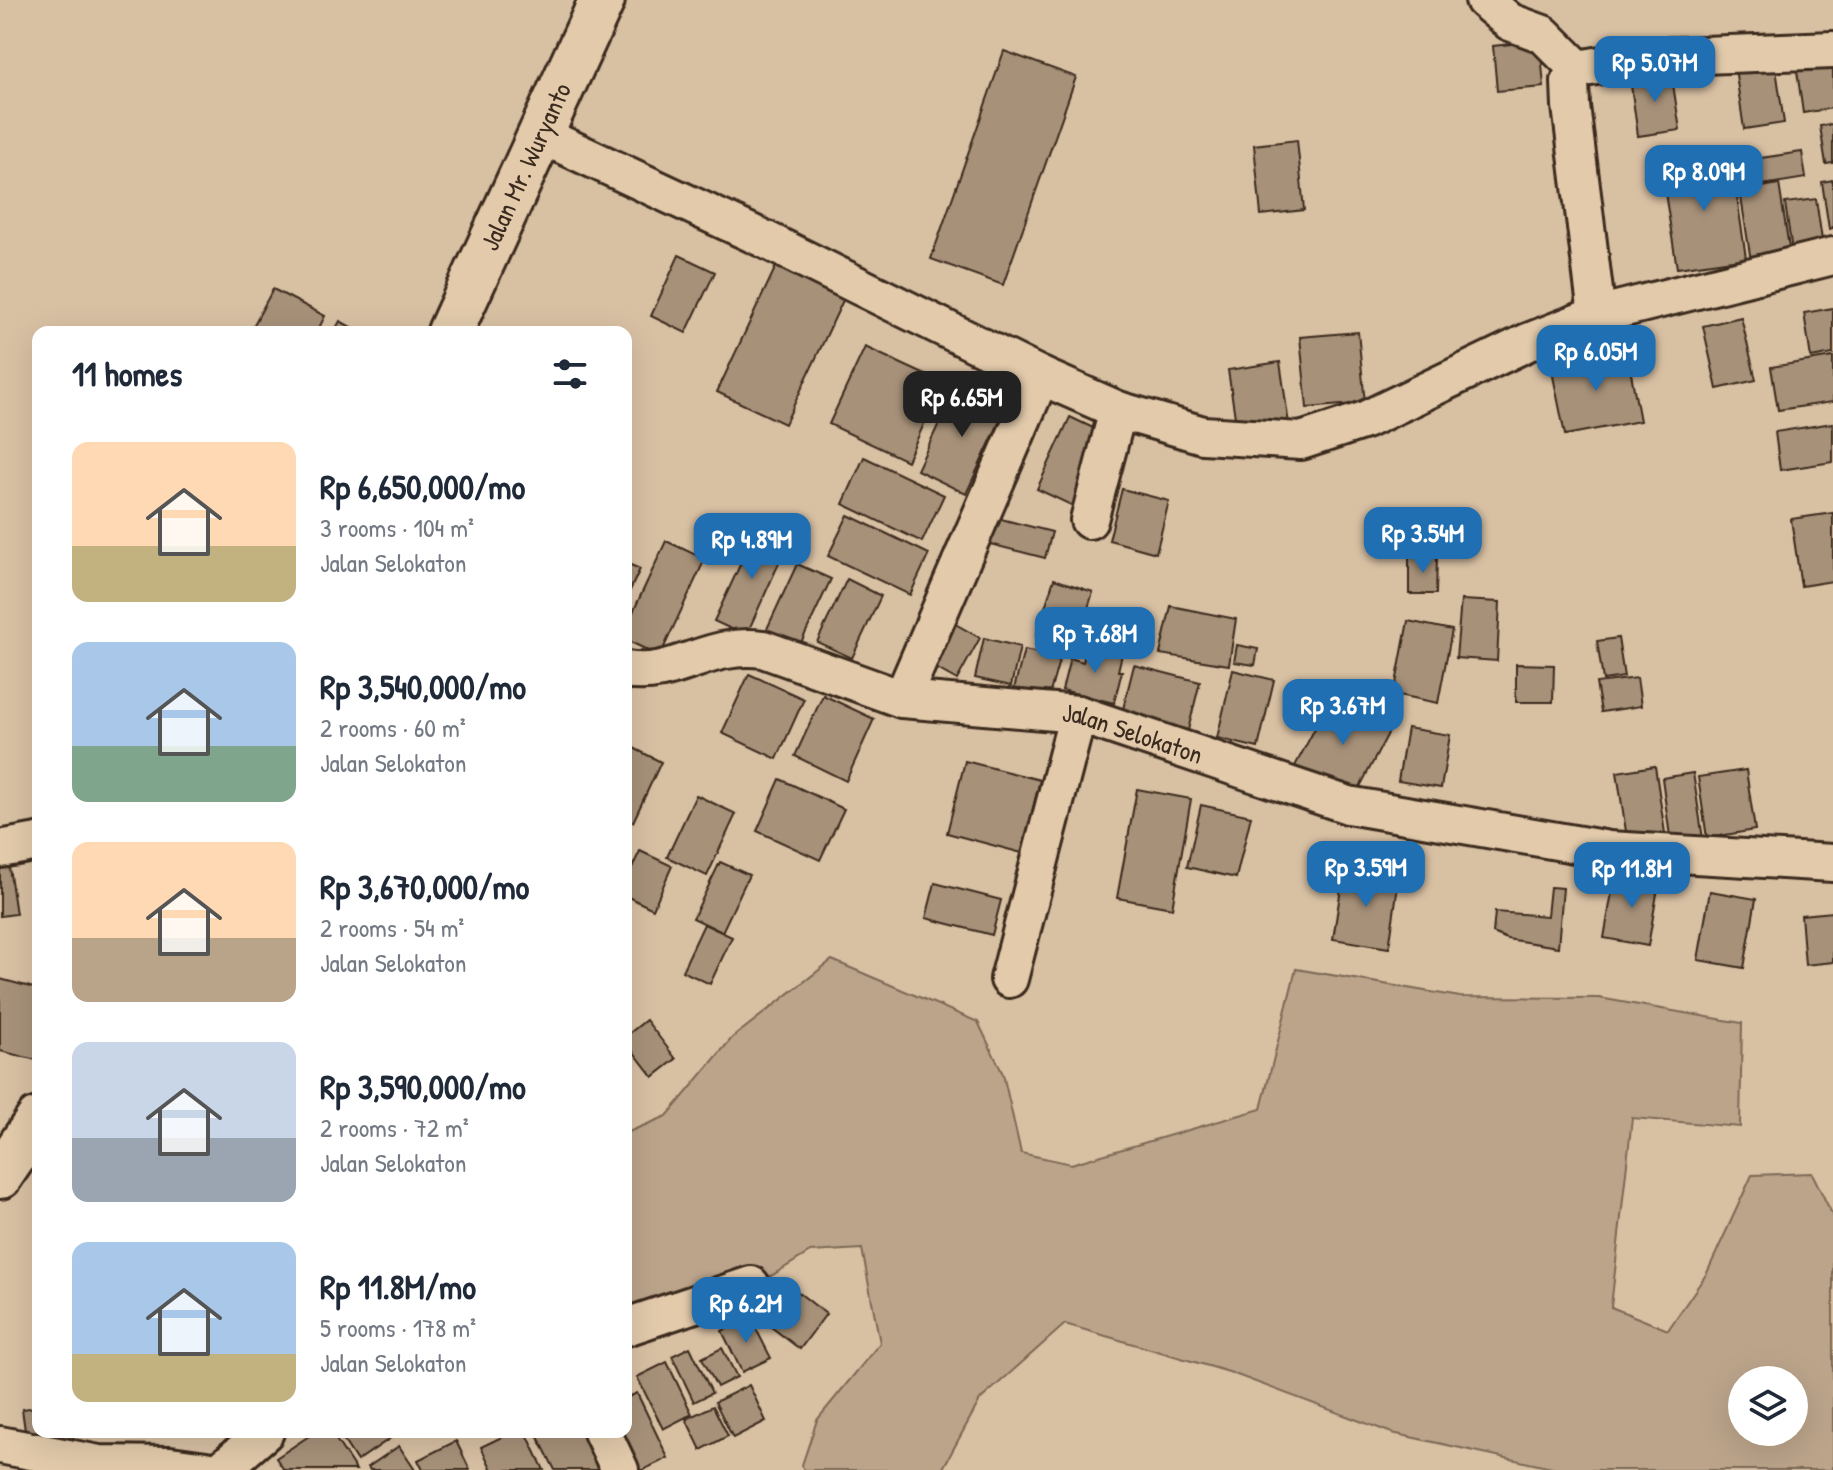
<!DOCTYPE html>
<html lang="en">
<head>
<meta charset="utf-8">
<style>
  :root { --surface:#fff; --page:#f6f6f7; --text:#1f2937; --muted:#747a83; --accent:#1f6fb2 }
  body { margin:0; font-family:"Patrick Hand",sans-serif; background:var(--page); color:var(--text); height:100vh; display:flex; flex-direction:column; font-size:30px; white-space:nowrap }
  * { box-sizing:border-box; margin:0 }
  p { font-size:26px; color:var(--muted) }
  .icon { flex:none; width:44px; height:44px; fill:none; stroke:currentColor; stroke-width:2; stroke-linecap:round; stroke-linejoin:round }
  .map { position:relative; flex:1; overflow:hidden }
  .drawer { position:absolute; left:32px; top:326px; width:600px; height:1112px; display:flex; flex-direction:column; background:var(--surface); border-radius:16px; box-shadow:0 8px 32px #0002 }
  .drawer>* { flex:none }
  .controls { position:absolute; left:1728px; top:1366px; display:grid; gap:16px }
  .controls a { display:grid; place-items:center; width:80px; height:80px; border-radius:50%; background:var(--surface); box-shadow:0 8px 32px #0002; font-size:40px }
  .price { position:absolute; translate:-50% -68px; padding:0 18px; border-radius:16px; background:var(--accent); color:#fff; font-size:26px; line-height:52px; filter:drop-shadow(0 2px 4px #0008) }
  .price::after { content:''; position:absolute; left:50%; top:48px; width:24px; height:18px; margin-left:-12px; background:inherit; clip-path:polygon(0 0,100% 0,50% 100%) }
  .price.selected { background:#222; color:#fff }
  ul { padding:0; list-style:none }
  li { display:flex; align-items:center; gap:24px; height:200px; padding:0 40px }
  li span { display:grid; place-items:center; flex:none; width:224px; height:160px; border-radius:16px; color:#555 }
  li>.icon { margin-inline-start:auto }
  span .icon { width:96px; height:96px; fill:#fffc; stroke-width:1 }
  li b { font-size:34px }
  h2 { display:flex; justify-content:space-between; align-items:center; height:96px; padding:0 40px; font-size:34px }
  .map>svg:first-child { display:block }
  .green { fill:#bba48a; stroke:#7b6754; stroke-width:2; fill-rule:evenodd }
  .building { fill:#a79179; stroke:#3b2a1e; stroke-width:2 }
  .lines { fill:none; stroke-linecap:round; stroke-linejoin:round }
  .minor-casing { stroke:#3b2a1e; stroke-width:42 }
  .major-casing { stroke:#3b2a1e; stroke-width:50 }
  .minor { stroke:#e2caab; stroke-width:36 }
  .major { stroke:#e2caab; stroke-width:44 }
  .labels { text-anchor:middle; stroke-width:6; stroke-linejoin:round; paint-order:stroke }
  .street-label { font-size:26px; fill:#3b2a1e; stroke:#e2caab }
</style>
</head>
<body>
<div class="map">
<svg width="1833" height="1470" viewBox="0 0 1833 1470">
  <rect width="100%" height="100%" fill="#d8c0a3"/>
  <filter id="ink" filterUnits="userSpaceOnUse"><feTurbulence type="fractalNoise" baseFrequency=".0125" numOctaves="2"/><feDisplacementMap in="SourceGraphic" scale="16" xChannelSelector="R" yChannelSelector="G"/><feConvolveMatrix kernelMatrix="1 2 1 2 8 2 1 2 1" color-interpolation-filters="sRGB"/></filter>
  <g filter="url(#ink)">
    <!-- green -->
    <path class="green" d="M832,960L978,1022L1003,1074L1021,1153L1071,1164L1261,1109L1296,969L1460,997L1599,998L1742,1023L1740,1127L1632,1118L1611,1307L1668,1330L1707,1273L1752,1175L1812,1173L1833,1216V1470H1561L1392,1433L1229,1372L1065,1324L980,1400L942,1470H804L802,1465L817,1420L880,1343L862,1249L810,1252L698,1321L626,1309V1133L667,1116L732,1038ZM1742,1380H1794V1432H1742Z"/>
    <!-- building -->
    <g class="building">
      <path d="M1540,41L1544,87L1497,91L1493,46Z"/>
      <path d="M1004,51L1076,77L1003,285L931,259Z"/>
      <path d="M1833,58V108L1803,113L1796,64Z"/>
      <path d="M1775,62L1784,123L1744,129L1735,68Z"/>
      <path d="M1671,71L1680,130L1638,136L1630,78Z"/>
      <path d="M1833,124V163L1826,164L1820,126Z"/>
      <path d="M1297,140L1304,210L1261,215L1254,145Z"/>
      <path d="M1802,152L1806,178L1737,189L1733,162Z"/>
      <path d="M1731,157L1746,258L1677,268L1661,168Z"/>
      <path d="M1833,180V228L1829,229L1822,182Z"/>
      <path d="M1779,184L1790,254L1751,261L1740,191Z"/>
      <path d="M1816,199L1823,247L1792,251L1785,203Z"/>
      <path d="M679,255L715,272L686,333L651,316Z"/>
      <path d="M778,262L846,294L785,424L717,392Z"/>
      <path d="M273,289L325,316L317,332L251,330Z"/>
      <path d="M1833,308V354L1811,358L1804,313Z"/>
      <path d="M1741,317L1756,380L1717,389L1703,326Z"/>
      <path d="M340,321L360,332H334Z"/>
      <path d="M1358,332L1365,403L1307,408L1300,337Z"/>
      <path d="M865,347L943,383L907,461L829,424Z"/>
      <path d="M1627,352L1640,421L1565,435L1551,366Z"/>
      <path d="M1833,357V402L1778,410L1771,367Z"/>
      <path d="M1280,362L1289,424L1237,431L1228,370Z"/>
      <path d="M957,385L1006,408L966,494L917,470Z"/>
      <path d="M1070,417L1106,434L1073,506L1037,489Z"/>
      <path d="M1833,423V462L1780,470L1775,432Z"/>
      <path d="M864,457L944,495L922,542L843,504Z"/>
      <path d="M1122,489L1169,501L1156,553L1109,540Z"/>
      <path d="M1833,513V581L1801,586L1791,519Z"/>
      <path d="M848,515L929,554L910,595L828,556Z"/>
      <path d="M997,518L1052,532L1045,558L990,544Z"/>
      <path d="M758,526L789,541L746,636L714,621Z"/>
      <path d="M666,541L705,559L660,656L626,640V627Z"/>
      <path d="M1409,556L1437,557L1436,594H1409Z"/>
      <path d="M626,563L640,569L626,599Z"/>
      <path d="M797,564L831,579L799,647L766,631Z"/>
      <path d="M847,579L881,596L852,658L817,642Z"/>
      <path d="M1054,579L1093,592L1076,648L1036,636Z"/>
      <path d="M1461,600L1500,602L1497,661L1456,658Z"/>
      <path d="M1171,606L1236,619L1229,665L1160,654Z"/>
      <path d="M950,621L980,638L957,680L927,663Z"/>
      <path d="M1408,621L1452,630L1438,703L1394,694Z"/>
      <path d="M984,638L1020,647L1011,686L975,678Z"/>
      <path d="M1618,638L1624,677L1603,680L1597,641Z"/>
      <path d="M1087,645L1122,654L1118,671H1122L1114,703L1062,690L1070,658L1083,662Z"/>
      <path d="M1237,645L1258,649L1255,665L1234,662Z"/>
      <path d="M1024,650L1060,657L1049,696L1014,689Z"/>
      <path d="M1516,664L1554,665L1553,702H1516Z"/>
      <path d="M1134,665L1200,682L1185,742L1119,725Z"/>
      <path d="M1233,670L1274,680L1258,748L1217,738Z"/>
      <path d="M749,674L804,699L777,759L722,733Z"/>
      <path d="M1637,678L1641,706L1601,712L1596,683Z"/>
      <path d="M1333,694L1392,726L1353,800L1294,768Z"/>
      <path d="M823,695L874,719L846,781L795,756Z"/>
      <path d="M1407,728L1450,735L1441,788L1398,781Z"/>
      <path d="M626,744L661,762L633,822L626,819Z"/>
      <path d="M965,761L1040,780L1022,853L947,833Z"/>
      <path d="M1655,766L1666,840L1628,845L1617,772Z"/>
      <path d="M1746,770L1755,830L1707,838L1698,777Z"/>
      <path d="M1693,773L1703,839L1671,844L1662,778Z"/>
      <path d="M780,779L844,809L820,860L757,831Z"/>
      <path d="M1137,789L1191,799L1172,908L1117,898Z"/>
      <path d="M696,795L736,814L707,876L667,857Z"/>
      <path d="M1201,805L1251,816L1236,878L1187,867Z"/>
      <path d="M640,851L672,866L653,909L626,896V880Z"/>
      <path d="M7,854L16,914L0,916V855Z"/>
      <path d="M720,862L749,875L722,932L693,918Z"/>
      <path d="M1344,869L1399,878L1389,948L1333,939Z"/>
      <path d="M1615,875L1659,882L1648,946L1604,938Z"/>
      <path d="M935,883L1001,900L992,935L926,918Z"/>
      <path d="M1550,887L1563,888L1558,947L1507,939L1493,933L1495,912L1547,916Z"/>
      <path d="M1710,891L1756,899L1744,968L1698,960Z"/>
      <path d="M1833,912V962L1805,965L1801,915Z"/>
      <path d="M704,924L732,937L710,984L682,971Z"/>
      <path d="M0,979L38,989L36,1060L0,1051Z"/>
      <path d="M646,1020L676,1059L653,1077L626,1042V1036Z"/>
      <path d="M789,1285L826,1314L800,1349L762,1320Z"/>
      <path d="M750,1317L771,1358L742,1372L722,1331Z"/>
      <path d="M690,1347L712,1393L694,1402L672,1356Z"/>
      <path d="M722,1348L737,1377L717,1387L702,1358Z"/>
      <path d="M667,1362L692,1414L663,1429L637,1377Z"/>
      <path d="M749,1385L766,1421L733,1438L715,1402Z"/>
      <path d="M637,1393L668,1458L643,1470H635L616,1432H626V1398Z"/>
      <path d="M713,1406L728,1436L701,1450L686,1419Z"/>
      <path d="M38,1407V1432H73L74,1438L27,1445L22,1409Z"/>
      <path d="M315,1432H331L356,1470H284L276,1458Z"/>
      <path d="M338,1432H394L395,1435L357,1461Z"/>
      <path d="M512,1432H526L544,1470H492L481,1447Z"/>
      <path d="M590,1432L608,1470H555L536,1433Z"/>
      <path d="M456,1441L470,1470H423L418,1460Z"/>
      <path d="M399,1446L415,1470H370L368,1467Z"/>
    </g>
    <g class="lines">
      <!-- minor casing -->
      <g class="minor-casing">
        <g id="minor">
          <path d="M1484,0L1510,22L1543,34L1578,69"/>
          <path d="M541,135L764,239L1041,376L1118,410L1203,435L1301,441L1365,420L1528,342L1597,315L1833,256"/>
          <path d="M1597,315L1571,106L1570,81L1578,69L1650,57L1833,50"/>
          <path d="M1089,520L1118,410"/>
          <path id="s1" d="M626,670C675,679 708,641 763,649L902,699L1078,714L1348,805L1609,850L1833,863"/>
          <path d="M902,699L1041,376"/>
          <path d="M0,849L38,842"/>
          <path d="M1009,979L1078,714"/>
          <path d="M626,1327L751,1285"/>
          <path d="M602,1432L620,1470"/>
          <path d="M0,1445L99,1464L170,1465L206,1470"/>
          <path d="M221,1470L265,1432"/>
        </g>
      </g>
      <!-- major casing -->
      <g class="major-casing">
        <g id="major">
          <path id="s2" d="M450,332L602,0"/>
          <path d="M0,1176L38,1120"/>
        </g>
      </g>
      <!-- minor -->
      <use href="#minor" class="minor"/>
      <!-- major -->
      <use href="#major" class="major"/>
    </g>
  </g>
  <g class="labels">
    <!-- street labels -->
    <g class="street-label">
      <text dy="9" stroke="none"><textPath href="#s2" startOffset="182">Jalan Mr. Wuryanto</textPath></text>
      <text dy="9" stroke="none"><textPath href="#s1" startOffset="522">Jalan Selokaton</textPath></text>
    </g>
  </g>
</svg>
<div class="controls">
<a><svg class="icon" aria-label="layers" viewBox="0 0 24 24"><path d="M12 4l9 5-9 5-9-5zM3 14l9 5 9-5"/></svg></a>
</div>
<b class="price" style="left:1655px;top:104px">Rp 5.07M</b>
<b class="price" style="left:1704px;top:213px">Rp 8.09M</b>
<b class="price" style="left:1596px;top:393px">Rp 6.05M</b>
<b class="price selected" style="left:962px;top:439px">Rp 6.65M</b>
<b class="price" style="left:1423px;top:575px">Rp 3.54M</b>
<b class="price" style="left:752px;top:581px">Rp 4.89M</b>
<b class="price" style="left:1095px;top:675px">Rp 7.68M</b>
<b class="price" style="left:1343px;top:747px">Rp 3.67M</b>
<b class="price" style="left:1366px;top:909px">Rp 3.59M</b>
<b class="price" style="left:1632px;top:910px">Rp 11.8M</b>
<b class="price" style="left:746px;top:1345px">Rp 6.2M</b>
<section class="drawer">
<h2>11 homes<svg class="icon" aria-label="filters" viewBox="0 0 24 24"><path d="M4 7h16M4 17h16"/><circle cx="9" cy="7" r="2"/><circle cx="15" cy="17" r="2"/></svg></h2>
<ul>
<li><span style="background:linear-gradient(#ffd9b3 65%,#c2b280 0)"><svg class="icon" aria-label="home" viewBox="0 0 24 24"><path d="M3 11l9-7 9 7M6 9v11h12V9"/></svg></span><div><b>Rp 6,650,000/mo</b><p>3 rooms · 104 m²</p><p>Jalan Selokaton</p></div></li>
<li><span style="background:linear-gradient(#a9c7e8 65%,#7fa58c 0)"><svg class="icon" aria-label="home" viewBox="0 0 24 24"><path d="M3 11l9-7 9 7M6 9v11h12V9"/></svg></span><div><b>Rp 3,540,000/mo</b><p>2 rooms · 60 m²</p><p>Jalan Selokaton</p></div></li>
<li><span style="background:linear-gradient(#ffd9b3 60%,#b9a48a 0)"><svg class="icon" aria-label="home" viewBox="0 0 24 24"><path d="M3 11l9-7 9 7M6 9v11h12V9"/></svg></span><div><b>Rp 3,670,000/mo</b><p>2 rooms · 54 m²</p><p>Jalan Selokaton</p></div></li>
<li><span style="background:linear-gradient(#c9d6e8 60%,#9aa5b1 0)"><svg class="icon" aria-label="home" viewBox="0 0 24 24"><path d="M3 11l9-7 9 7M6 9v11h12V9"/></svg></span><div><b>Rp 3,590,000/mo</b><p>2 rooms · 72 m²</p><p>Jalan Selokaton</p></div></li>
<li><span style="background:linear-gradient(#a9c7e8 70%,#c2b280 0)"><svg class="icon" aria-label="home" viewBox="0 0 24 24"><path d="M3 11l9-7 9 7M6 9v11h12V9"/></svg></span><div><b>Rp 11.8M/mo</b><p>5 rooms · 178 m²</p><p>Jalan Selokaton</p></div></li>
</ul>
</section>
</div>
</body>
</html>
